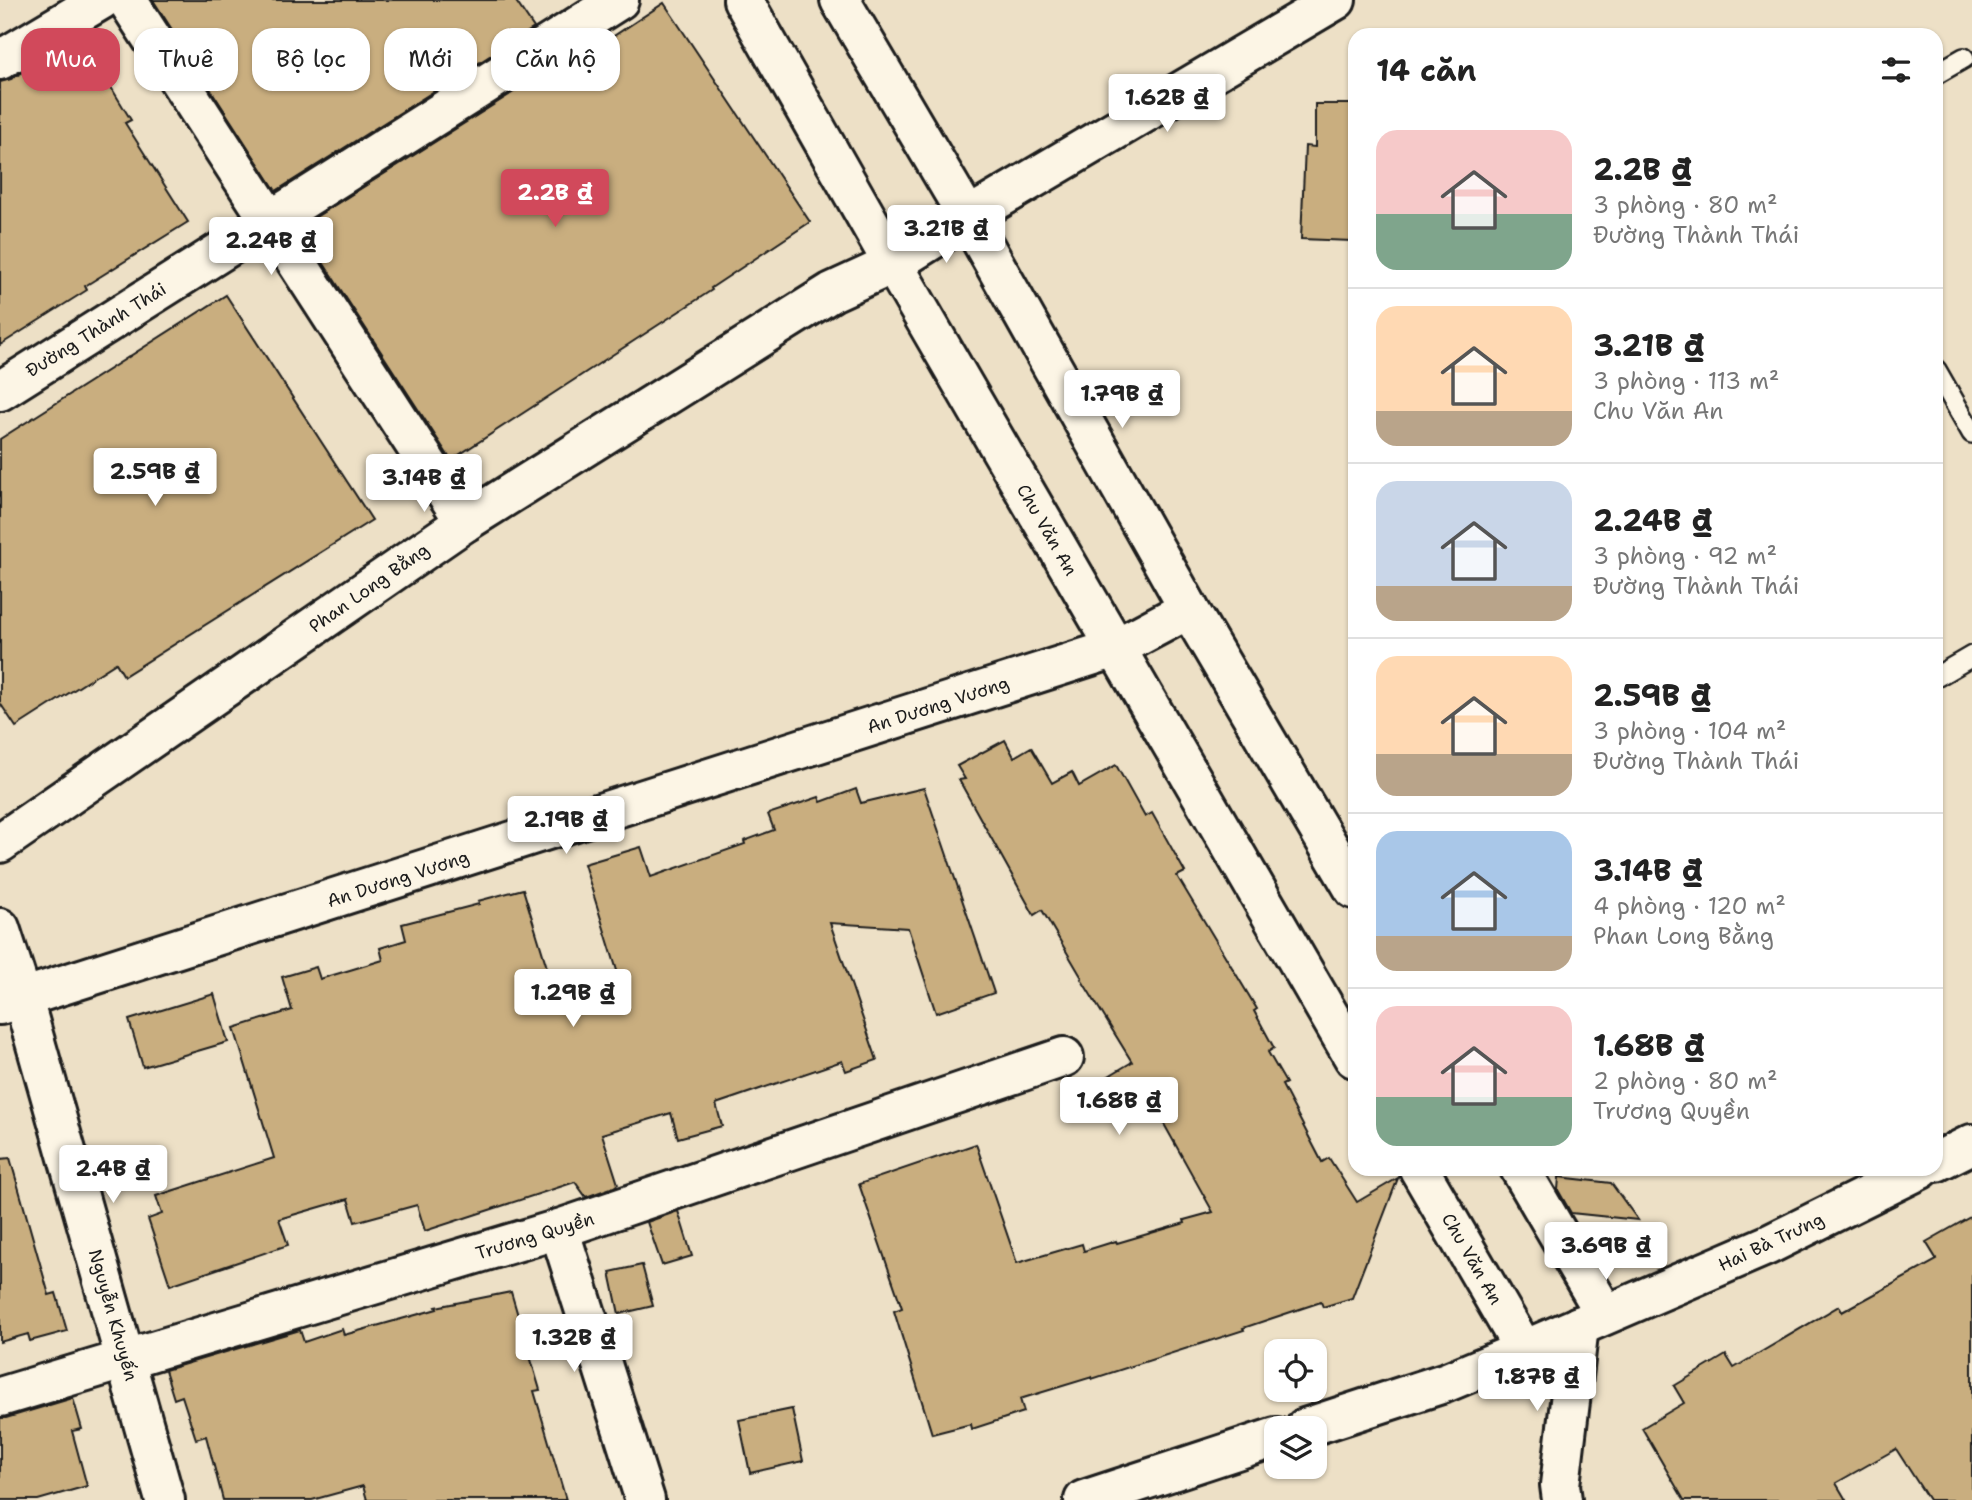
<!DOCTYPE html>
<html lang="vi">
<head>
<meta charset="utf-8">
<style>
  :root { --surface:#fff; --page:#f6f6f6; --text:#222; --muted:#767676; --line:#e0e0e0; --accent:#d1495b }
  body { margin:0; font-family:"Shantell Sans",sans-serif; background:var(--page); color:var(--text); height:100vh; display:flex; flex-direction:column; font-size:26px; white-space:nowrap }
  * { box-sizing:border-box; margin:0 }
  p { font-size:23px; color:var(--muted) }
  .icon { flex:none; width:38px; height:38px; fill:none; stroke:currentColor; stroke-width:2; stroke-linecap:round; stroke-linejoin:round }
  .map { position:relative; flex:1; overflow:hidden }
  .side { position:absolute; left:1348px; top:28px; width:595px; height:1148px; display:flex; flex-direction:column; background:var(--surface); border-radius:21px; box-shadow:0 2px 5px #0004 }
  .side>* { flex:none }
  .guide { position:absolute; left:21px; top:28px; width:665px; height:63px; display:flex; gap:14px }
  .fabs { position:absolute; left:1264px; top:1339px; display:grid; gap:14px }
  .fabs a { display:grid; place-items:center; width:63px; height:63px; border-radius:14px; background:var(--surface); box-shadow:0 2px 5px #0004; font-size:35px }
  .price { position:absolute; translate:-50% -60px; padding:0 16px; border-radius:7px; background:#fff; color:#222; font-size:23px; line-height:46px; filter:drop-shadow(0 2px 4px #0008) }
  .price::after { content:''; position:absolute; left:50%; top:42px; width:21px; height:16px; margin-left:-10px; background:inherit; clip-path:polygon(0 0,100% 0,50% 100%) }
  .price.current { background:var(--accent); color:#fff }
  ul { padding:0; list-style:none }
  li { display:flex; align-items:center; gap:21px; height:175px; padding:0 28px }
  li+li { border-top:2px solid var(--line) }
  li span { display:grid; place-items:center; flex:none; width:196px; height:140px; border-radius:21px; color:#555 }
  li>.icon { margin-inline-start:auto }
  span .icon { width:84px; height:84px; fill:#fffc; stroke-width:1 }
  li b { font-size:30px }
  h2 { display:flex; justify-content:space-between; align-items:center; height:84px; padding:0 28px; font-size:30px }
  .pill { padding:0 24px; border-radius:21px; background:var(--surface); box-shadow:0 2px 5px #0004; font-size:24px; line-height:63px }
  .pill.current { background:var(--accent); color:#fff }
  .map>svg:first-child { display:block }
  .building { fill:#c9ae7f; stroke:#1c1c1c; stroke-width:2 }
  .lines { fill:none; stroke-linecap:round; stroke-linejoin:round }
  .service-casing { stroke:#1c1c1c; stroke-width:24 }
  .minor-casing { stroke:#1c1c1c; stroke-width:44 }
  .tertiary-casing { stroke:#1c1c1c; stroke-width:44 }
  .secondary-casing { stroke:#1c1c1c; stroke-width:44 }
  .service { stroke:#fcf5e5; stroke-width:19 }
  .minor { stroke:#fcf5e5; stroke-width:38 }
  .tertiary { stroke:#fcf5e5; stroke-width:38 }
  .secondary { stroke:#fcf5e5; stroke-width:38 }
  .labels { text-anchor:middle; stroke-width:6; stroke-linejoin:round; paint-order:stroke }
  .street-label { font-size:18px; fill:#1c1c1c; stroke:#fcf5e5 }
</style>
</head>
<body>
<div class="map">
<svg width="1972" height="1500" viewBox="0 0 1972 1500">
  <rect width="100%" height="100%" fill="#ede0c6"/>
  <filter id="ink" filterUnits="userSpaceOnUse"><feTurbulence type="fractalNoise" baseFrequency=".0143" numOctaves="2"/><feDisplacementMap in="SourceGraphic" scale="14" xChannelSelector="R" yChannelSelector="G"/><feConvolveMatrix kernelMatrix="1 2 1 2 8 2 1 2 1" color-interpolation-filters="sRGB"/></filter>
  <g filter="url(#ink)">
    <!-- building -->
    <g class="building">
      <path d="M153,0H515L534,28L276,191Z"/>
      <path d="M664,3L810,222L711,288L712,290L451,460L300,227L558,64L562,70Z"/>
      <path d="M81,38L131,120L125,123L188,222L85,286L87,290L0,345V82L11,79Z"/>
      <path d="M1315,104H1354V211H1352V241L1301,239L1305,146L1315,147Z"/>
      <path d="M226,295L372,520L124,676L116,663L16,727L0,703V439Z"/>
      <path d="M1005,740L1014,757L1031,747L1052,783L1072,772L1079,786L1116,765L1145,817L1152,813L1185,872L1177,876L1257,1009L1254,1011L1274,1048L1268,1052L1286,1083L1282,1085L1322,1162L1329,1158L1357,1202L1398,1178L1352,1298L1323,1307L1321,1302L1243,1328L1244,1330L1092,1379V1377L1020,1399L1024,1412L972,1429L971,1424L932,1434L894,1311L902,1308L859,1184L976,1144L1017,1263L1082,1244L1084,1251L1116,1241L1117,1243L1185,1223L1184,1220L1213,1212L1154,1106L1126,1121L1102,1080L1132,1062L1081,979L1082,978L1042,910L1034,915L959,780L965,779L957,766Z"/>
      <path d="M924,788L994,993L936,1013L908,928L830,923L877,1060L846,1071L842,1061L716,1104L722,1126L678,1138L671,1113L602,1134L618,1184L614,1187L586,1197L575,1182L425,1231L417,1205L355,1222L348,1199L279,1219L288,1245L170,1285L148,1219L162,1214L156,1196L274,1158L234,1028L292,1010L282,977L316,967L320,979L383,960L380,948L406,940L402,924L479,904L478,901L523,889L556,997L619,977L584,864L641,847L651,877L745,844L744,841L774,830L768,814L819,797L821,802L856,789L861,803Z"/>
      <path d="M214,994L228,1042L143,1067L129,1020Z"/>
      <path d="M10,1158L49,1295L56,1293L67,1331L30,1341L28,1334L0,1342V1159Z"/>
      <path d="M1559,1177L1611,1183L1638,1220L1571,1213L1558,1190Z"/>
      <path d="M678,1211L692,1256L662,1265L647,1222Z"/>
      <path d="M1972,1216V1500H1929L1896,1449L1836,1483L1846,1500H1684L1642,1428L1684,1403L1674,1386L1726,1355L1734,1368L1839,1306L1842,1312L1937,1260L1926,1242Z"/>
      <path d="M642,1265L653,1306L619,1314L610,1272Z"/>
      <path d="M511,1292L540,1390L534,1391L566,1500H367L363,1486L312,1500H223L206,1436L196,1439L182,1396L174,1399L165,1370L300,1330L304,1342L342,1329L344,1335L437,1309L436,1307Z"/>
      <path d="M73,1398L82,1429L72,1431L87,1486L38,1500H0V1418H6Z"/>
      <path d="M792,1409L803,1461L750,1473L739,1420Z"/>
    </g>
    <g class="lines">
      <!-- service casing -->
      <g class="service-casing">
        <g id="service">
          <path d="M1936,74L1964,58"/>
          <path d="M1936,370L1972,433"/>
          <path d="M1936,677L1972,656"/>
        </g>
      </g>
      <!-- minor casing -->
      <g class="minor-casing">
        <g id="minor">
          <path d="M127,0L465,522"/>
          <path d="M0,60L101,0"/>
          <path d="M968,217L1336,0"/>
          <path d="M0,391L619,0"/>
          <path d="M0,843L465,522L832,292L893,264"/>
          <path d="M0,928L23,999L165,1500"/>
          <path d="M0,1005L1116,648"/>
          <path d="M559,1229L645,1500"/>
          <path d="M0,1397L559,1229L1064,1057"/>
          <path d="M1562,1500L1560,1485L1579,1326"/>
        </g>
      </g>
      <!-- tertiary casing -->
      <g class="tertiary-casing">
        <g id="tertiary">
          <path d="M893,264L968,217"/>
          <path d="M1116,648L1189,609"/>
        </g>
      </g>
      <!-- secondary casing -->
      <g class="secondary-casing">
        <g id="secondary">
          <path d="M743,0L893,264L1354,1058"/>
          <path d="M840,0L968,217L1189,609L1354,889"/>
          <path d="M1936,1162L1972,1144"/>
          <path d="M1419,1169L1524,1350"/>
          <path d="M1520,1169L1605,1314"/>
          <path d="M1305,1428L1447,1382L1524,1350L1768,1245L1921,1169"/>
          <path d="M1084,1500L1276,1437"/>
        </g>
      </g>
      <!-- service -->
      <use href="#service" class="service"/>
      <!-- minor -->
      <use href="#minor" class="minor"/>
      <!-- tertiary -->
      <use href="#tertiary" class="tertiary"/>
      <!-- secondary -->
      <use href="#secondary" class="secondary"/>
    </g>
  </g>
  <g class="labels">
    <!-- street labels -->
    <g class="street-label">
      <text transform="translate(96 330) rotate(-32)" y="6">Đường Thành Thái</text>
      <text transform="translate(1047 530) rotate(60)" y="6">Chu Văn An</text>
      <text transform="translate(369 588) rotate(-35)" y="6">Phan Long Bằng</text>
      <text transform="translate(938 705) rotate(-18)" y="6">An Dương Vương</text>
      <text transform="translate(398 879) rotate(-18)" y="6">An Dương Vương</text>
      <text transform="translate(535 1236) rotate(-17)" y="6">Trương Quyền</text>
      <text transform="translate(1771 1242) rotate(-25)" y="6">Hai Bà Trưng</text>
      <text transform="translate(1472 1259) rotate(60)" y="6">Chu Văn An</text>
      <text transform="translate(113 1315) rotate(74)" y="6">Nguyễn Khuyến</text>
    </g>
  </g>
</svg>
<div class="fabs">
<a><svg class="icon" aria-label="locate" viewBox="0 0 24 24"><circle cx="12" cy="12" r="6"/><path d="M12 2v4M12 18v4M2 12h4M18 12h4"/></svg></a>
<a><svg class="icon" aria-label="layers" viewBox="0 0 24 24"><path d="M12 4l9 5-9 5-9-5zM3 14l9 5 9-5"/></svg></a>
</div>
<b class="price" style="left:1167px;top:134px">1.62B ₫</b>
<b class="price current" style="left:555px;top:229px">2.2B ₫</b>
<b class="price" style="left:946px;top:265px">3.21B ₫</b>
<b class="price" style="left:271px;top:277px">2.24B ₫</b>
<b class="price" style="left:1122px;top:430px">1.79B ₫</b>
<b class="price" style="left:155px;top:508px">2.59B ₫</b>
<b class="price" style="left:424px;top:514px">3.14B ₫</b>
<b class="price" style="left:566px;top:856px">2.19B ₫</b>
<b class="price" style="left:573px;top:1029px">1.29B ₫</b>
<b class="price" style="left:1119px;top:1137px">1.68B ₫</b>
<b class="price" style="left:113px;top:1205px">2.4B ₫</b>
<b class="price" style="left:1606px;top:1282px">3.69B ₫</b>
<b class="price" style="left:574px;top:1374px">1.32B ₫</b>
<b class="price" style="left:1537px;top:1413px">1.87B ₫</b>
<div class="guide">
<a class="pill current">Mua</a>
<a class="pill">Thuê</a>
<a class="pill">Bộ lọc</a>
<a class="pill">Mới</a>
<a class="pill">Căn hộ</a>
</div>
<section class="side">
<h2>14 căn<svg class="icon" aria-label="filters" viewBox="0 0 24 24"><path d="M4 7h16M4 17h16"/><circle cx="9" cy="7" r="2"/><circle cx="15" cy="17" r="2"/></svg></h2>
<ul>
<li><span style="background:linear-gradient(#f6c9c9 60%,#7fa58c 0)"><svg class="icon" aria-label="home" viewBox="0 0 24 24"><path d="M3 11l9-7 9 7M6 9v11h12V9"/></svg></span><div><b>2.2B ₫</b><p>3 phòng · 80 m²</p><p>Đường Thành Thái</p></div></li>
<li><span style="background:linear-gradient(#ffd9b3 75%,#b9a48a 0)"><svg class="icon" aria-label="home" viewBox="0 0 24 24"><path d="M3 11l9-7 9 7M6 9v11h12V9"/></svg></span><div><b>3.21B ₫</b><p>3 phòng · 113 m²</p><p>Chu Văn An</p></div></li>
<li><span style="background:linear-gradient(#c9d6e8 75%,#b9a48a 0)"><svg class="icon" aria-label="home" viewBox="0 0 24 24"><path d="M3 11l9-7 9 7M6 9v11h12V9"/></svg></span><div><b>2.24B ₫</b><p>3 phòng · 92 m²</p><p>Đường Thành Thái</p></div></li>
<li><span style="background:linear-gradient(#ffd9b3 70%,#b9a48a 0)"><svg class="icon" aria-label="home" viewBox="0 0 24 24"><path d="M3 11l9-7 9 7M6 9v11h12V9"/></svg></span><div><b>2.59B ₫</b><p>3 phòng · 104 m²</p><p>Đường Thành Thái</p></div></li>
<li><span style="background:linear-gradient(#a9c7e8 75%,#b9a48a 0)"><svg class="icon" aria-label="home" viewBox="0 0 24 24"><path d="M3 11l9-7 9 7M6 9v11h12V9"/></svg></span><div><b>3.14B ₫</b><p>4 phòng · 120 m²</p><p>Phan Long Bằng</p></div></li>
<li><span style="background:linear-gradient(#f6c9c9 65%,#7fa58c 0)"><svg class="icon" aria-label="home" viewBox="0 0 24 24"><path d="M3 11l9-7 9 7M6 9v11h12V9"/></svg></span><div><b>1.68B ₫</b><p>2 phòng · 80 m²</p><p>Trương Quyền</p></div></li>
</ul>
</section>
</div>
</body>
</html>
